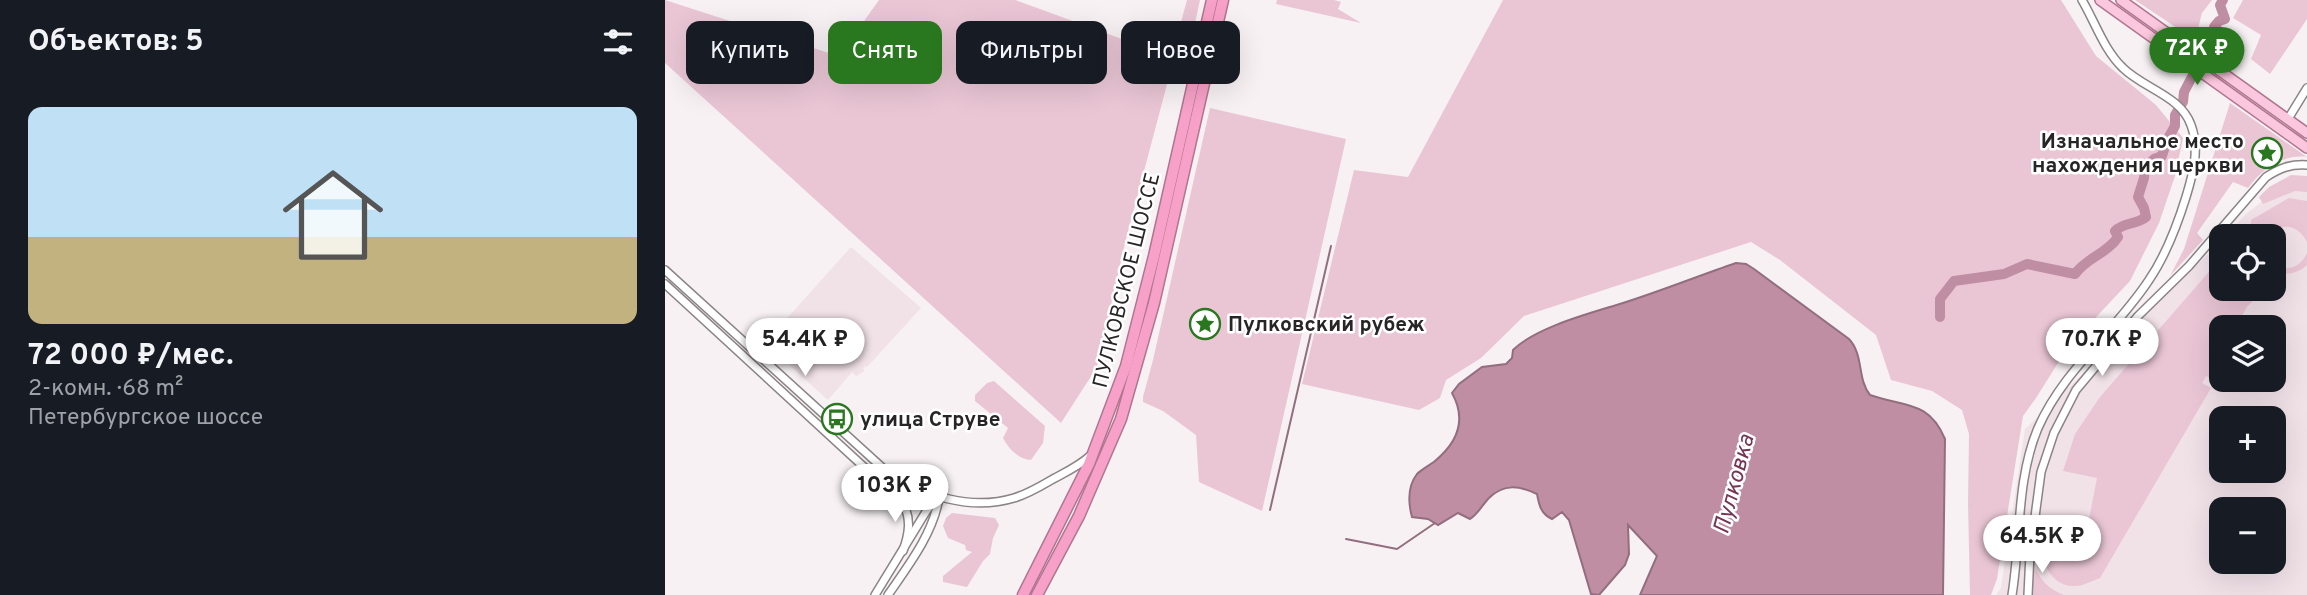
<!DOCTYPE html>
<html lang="ru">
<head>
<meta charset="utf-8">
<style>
  :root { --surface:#171b24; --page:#242831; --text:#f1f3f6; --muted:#9ea1a6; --line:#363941; --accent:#29771f }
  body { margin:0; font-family:Overpass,sans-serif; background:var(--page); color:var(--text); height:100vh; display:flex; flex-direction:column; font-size:26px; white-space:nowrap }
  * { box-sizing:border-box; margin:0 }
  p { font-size:23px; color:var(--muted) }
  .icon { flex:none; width:38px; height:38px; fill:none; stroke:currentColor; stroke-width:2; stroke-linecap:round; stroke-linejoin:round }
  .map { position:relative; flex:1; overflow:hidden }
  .sheet { display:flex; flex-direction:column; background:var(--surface); width:665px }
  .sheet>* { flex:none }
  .top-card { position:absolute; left:21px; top:21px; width:665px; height:63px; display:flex; gap:14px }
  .tools { position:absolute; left:1544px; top:224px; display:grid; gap:14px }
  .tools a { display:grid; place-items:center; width:77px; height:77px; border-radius:14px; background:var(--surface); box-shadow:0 7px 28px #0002; font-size:35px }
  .price { position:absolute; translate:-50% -60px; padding:0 16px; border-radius:24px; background:#fff; color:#222; font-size:23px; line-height:46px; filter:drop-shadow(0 2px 4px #0008) }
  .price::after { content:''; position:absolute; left:50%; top:42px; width:21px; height:16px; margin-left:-10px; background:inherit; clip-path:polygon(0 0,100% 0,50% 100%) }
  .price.current { background:var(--accent); color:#fff }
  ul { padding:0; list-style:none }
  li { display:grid; align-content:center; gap:14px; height:371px; padding:0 28px }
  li+li { border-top:2px solid var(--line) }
  li span { display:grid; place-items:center; height:217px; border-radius:14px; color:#555 }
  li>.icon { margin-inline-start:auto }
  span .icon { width:126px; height:126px; fill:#fffc; stroke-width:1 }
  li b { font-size:30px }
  h2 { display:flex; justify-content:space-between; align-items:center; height:84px; padding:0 28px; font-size:30px }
  .chip { padding:0 24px; border-radius:14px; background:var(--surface); box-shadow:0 7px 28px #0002; font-size:24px; line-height:63px }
  .chip.current { background:var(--accent); color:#fff }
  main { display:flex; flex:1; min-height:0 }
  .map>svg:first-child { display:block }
  .built { fill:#f1e2e8; fill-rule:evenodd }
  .green { fill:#eac6d5 }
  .water { fill:#c08ea3; stroke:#926e7e; stroke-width:2 }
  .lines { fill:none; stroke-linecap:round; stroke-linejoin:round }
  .stream { stroke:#926e7e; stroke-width:2 }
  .river { stroke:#c08ea3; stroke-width:10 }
  .minor-casing { stroke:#8a8486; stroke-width:10 }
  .major-casing { stroke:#af768f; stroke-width:12 }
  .highway-casing { stroke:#af768f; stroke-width:13 }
  .minor { stroke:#fff; stroke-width:7 }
  .major { stroke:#fbc7de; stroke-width:9 }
  .highway { stroke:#f8a1c8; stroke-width:10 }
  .labels { text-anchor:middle; stroke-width:5; stroke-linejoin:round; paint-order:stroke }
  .poi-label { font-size:21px; font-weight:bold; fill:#272526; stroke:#fff; text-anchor:start }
  .street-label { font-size:21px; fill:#272526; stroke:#fff }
  .water-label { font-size:23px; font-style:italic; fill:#753554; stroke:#fff }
</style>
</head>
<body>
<main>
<section class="sheet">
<h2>Объектов: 5<svg class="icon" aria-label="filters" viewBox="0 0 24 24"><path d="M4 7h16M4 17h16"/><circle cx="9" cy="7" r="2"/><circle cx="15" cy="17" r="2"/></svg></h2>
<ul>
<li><span style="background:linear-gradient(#bfe0f5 60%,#c2b280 0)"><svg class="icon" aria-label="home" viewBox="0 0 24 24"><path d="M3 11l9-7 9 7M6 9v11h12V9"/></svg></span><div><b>72 000 ₽/мес.</b><p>2-комн. · 68 m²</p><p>Петербургское шоссе</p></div></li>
</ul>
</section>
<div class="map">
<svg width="1642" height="595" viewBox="0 0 1642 595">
  <rect width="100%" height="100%" fill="#f7f1f3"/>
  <!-- built -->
  <g class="built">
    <path d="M1629,188L1642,191V595H1331L1336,588L1360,429L1556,242V289H1608V236H1561L1581,214L1608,193ZM1556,327H1608V380H1556ZM1556,418H1608V471H1556ZM1556,509H1608V562H1556Z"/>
    <path d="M186,247L256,308L202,367L200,366L198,369L200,371L191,376L187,372L163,400L100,343Z"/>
  </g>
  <!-- green -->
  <g class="green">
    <path d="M0,0L170,55L177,52L214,0H350L509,58L461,239L432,367L396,423L0,63Z"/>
    <path d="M522,0H535L525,46L515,44L512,37Z"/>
    <path d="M612,0H669L676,2L673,9L696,23L611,4Z"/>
    <path d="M838,0H1396L1431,56L1491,105L1518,138L1510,176L1494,223L1465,281L1403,347L1371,398L1358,416L1332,579L1326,595H1305L1303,503L1304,434L1297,410L1267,391L1226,380L1211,335L1115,260L1086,242L859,316L816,358L781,380L775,398L754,410L637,384L689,170L743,177Z"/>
    <path d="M1470,0H1547L1537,13L1530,40Z"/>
    <path d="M1578,0H1642V19L1605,74L1586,59L1596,35L1568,18Z"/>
    <path d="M1565,103L1642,157C1617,154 1597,169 1583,188L1568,182L1532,233L1538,240L1505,276L1519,249Z"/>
    <path d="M545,108L681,139L597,511L534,482L531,435L498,411L478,402V397L488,360Z"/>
    <path d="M1626,175L1642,176V192L1630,191L1598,204L1594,197L1604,187Z"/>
    <path d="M1624,198L1642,201V242C1634,225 1616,221 1603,236H1575L1586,223V220Z"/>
    <path d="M1642,253V265C1632,274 1621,276 1608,270V265C1622,272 1635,268 1642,253Z"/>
    <path d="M1556,258V289H1599L1582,307L1570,327H1556L1554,345L1556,370L1548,384L1547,379L1541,376L1537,383L1546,388L1435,578C1426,581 1417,587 1408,586C1381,585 1371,550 1381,529L1421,535L1432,478L1398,471L1410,434L1435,397Z"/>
    <path d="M329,381L380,426L378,443L366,460C354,460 343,448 338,438L343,428L310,401V395L322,383Z"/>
    <path d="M287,513L330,518L334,525L328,538L325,554L318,561L302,587L278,582V576L307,552L301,550L300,545L283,538L278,526L281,518Z"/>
    <path d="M1370,568C1377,582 1384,589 1399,595H1368L1367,582Z"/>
  </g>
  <!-- water -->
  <path class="water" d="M1071,263L1081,264L1089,269L1184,339C1199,355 1192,379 1205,395C1239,407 1264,400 1280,439L1278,595H975L992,556L963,525L964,554L960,565L934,595L926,594L904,520L897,512L887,519C876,514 874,505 872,494C855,486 839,483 824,498C817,505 814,513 805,519L793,513L773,525L763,519L747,517C743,502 742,487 752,474C757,469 765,465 770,461C793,442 802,420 787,393L794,384L817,367L841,364L847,358L848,350C871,327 926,313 958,303C996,291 1033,276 1071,263Z"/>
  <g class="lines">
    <!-- stream -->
    <g class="stream">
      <path d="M605,510L666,246"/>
      <path d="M681,539L732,549L770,523"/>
    </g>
    <!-- river -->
    <path class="river" d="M1275,317V299L1289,281L1339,274L1362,264L1410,274C1422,257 1442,254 1453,237L1450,231C1459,222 1471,225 1481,217L1479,208L1473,197L1479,178L1480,168L1489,159L1497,156L1502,140L1510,126V115L1518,102L1519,92L1529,73L1527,62L1549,33V27L1554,21L1560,19L1555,5L1558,0"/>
    <!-- minor casing -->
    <g class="minor-casing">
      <g id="minor">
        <path d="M1623,119L1642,88"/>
        <path d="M0,270L221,471C258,496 306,511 349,498C363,494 376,486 388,479C401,472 414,466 425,456"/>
        <path d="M0,284L237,502C247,518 244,534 238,551"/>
        <path d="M210,595L262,510L274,497"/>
        <path d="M223,595C243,566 268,534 274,498"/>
        <path d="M1347,595C1356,540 1351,480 1373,428C1399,369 1450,332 1484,280C1501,255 1512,226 1521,197C1528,174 1535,149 1526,125C1516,96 1478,88 1458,68C1439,50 1430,22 1417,0"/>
        <path d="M1363,595L1365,554L1376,472L1389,433L1411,390L1473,316L1524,266L1601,177C1615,168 1625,164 1642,165"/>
      </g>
    </g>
    <!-- major casing -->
    <g class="major-casing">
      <g id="major">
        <path d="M1435,0L1642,148"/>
        <path d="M1456,0L1642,133"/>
      </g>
    </g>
    <!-- highway casing -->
    <g class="highway-casing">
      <g id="highway">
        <path d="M358,595L424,464L461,366L489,256L547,0"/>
        <path d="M372,595L414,516L456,419L489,303L558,0"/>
      </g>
    </g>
    <!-- minor -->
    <use href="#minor" class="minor"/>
    <!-- major -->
    <use href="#major" class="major"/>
    <!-- highway -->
    <use href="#highway" class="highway"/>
  </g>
  <!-- icons -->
  <defs>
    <g id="sight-ring" transform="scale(1.575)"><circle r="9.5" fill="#fff" stroke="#29771f" stroke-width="1.5"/><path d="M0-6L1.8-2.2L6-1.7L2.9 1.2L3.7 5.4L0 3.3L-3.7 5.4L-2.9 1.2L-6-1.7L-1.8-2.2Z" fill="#29771f"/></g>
    <g id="bus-ring" transform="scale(1.575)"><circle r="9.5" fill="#fff" stroke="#29771f" stroke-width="1.5"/><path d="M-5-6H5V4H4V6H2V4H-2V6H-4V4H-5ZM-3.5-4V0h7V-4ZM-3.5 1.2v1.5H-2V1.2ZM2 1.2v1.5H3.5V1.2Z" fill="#29771f"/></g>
  </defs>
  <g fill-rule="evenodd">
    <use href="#sight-ring" x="1602" y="153"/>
    <use href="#sight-ring" x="540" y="324"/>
    <use href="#bus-ring" x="172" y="419"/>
  </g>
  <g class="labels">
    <!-- poi labels -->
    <g class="poi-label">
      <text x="1579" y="148" text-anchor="end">Изначальное место<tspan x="1579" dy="24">нахождения церкви</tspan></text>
      <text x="563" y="331">Пулковский рубеж</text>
      <text x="195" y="426">улица Струве</text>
    </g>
    <!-- street labels -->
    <g class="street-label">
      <text transform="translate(461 280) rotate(-76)" y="7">ПУЛКОВСКОЕ ШОССЕ</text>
    </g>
    <!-- water labels -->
    <g class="water-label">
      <text transform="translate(1068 484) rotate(-75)" y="8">Пулковка</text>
    </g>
  </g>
</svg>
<div class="tools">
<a><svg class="icon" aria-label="locate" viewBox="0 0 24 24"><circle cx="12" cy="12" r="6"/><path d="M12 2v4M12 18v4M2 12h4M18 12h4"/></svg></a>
<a><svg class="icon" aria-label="layers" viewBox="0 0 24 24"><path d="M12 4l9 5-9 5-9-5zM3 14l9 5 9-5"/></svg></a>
<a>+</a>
<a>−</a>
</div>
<b class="price current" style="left:1532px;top:87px">72K ₽</b>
<b class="price" style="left:140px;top:378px">54.4K ₽</b>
<b class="price" style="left:1437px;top:378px">70.7K ₽</b>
<b class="price" style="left:230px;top:524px">103K ₽</b>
<b class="price" style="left:1377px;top:575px">64.5K ₽</b>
<div class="top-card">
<a class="chip">Купить</a>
<a class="chip current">Снять</a>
<a class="chip">Фильтры</a>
<a class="chip">Новое</a>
</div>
</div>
</main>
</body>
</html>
